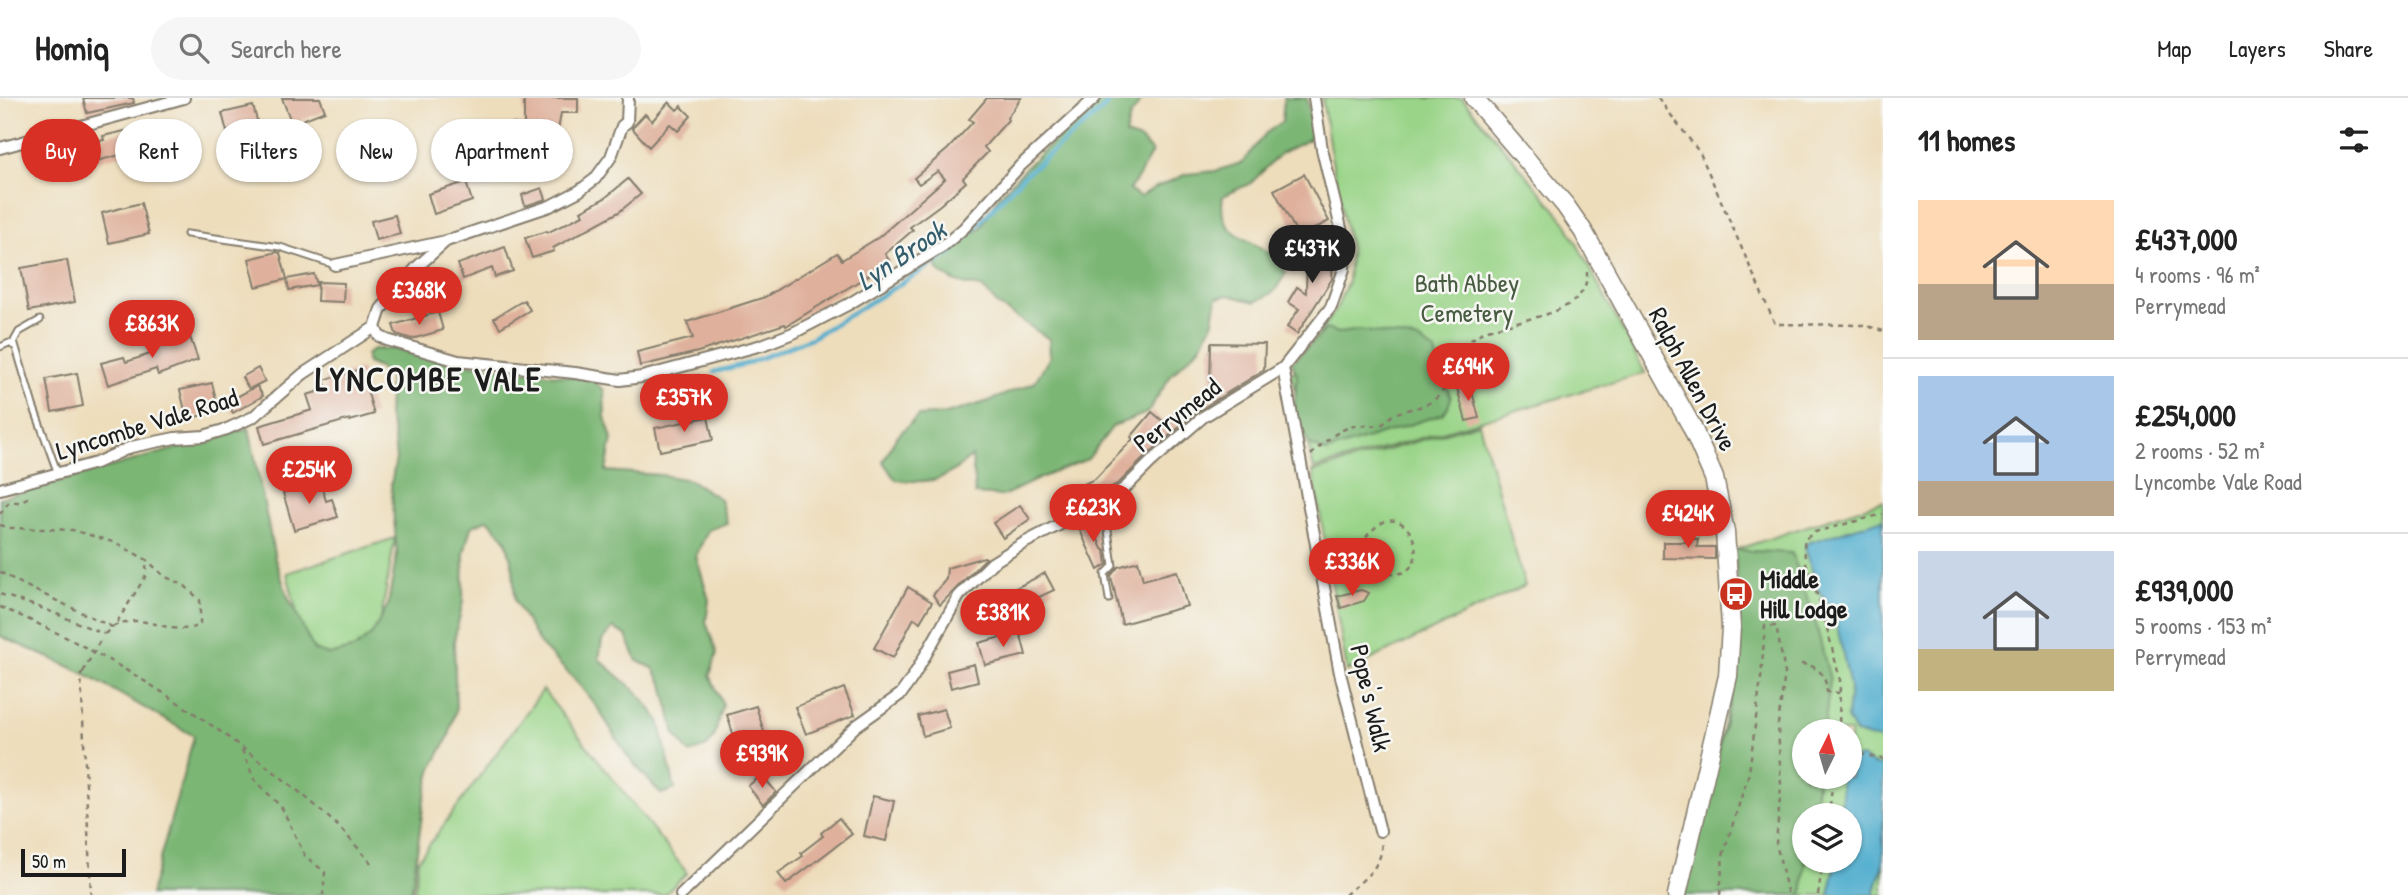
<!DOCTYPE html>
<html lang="en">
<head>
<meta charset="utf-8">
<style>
  :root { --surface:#fff; --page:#f6f6f6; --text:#222; --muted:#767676; --line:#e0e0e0; --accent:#d93025 }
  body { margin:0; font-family:"Patrick Hand",sans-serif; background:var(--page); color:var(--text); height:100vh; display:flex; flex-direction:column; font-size:26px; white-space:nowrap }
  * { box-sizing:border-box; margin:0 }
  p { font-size:23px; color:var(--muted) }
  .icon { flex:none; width:38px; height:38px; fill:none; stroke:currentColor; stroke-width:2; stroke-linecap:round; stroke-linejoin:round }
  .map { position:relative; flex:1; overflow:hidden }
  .drawer { display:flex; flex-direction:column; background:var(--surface); width:525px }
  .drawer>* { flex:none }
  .guide { position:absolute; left:21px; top:21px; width:665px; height:63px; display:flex; gap:14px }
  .needle { width:46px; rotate:5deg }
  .controls { position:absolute; left:1792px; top:621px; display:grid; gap:14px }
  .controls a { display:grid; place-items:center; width:70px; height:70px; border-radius:50%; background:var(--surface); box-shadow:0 2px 5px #0004; font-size:35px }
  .scale { position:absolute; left:21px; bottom:18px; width:105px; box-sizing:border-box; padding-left:7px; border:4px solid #1c1c1c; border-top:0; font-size:19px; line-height:24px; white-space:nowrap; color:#1c1c1c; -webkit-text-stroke:5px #f6f6f2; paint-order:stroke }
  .price { position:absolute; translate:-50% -60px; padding:0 16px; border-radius:24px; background:var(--accent); color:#fff; font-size:23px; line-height:46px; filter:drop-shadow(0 2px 4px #0008) }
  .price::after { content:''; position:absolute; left:50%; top:42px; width:21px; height:16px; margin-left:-10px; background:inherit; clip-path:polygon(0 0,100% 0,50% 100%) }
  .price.active { background:#222; color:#fff }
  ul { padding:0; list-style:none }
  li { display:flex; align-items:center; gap:21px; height:175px; padding:0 35px }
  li+li { border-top:2px solid var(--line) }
  li span { display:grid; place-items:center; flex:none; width:196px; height:140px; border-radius:0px; color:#555 }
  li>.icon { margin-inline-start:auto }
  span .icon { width:84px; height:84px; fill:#fffc; stroke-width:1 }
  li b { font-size:30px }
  h2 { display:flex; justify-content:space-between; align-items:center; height:84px; padding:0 35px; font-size:30px }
  .pill { padding:0 24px; border-radius:32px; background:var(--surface); box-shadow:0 2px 5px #0004; font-size:24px; line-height:63px }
  .pill.active { background:var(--accent); color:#fff }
  header { display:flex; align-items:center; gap:42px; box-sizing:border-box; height:98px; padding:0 35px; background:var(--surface); border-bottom:2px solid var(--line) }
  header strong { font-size:33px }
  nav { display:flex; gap:38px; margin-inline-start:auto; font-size:24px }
  .search { width:490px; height:63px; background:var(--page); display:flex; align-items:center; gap:18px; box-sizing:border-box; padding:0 24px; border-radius:38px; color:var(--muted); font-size:26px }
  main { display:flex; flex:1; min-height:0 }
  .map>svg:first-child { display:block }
  .green { fill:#9ad488; stroke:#5b7852; stroke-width:2; fill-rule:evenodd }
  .forest { fill:#7bb674; stroke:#4c6948; stroke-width:2 }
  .water { fill:#4fadce; stroke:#366475; stroke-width:2 }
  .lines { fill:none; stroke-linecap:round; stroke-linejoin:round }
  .stream { stroke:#4fadce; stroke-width:4.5 }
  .building { fill:#dfb19c }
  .lane-casing { stroke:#847c6c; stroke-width:9 }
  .street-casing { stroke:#847c6c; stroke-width:14 }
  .primary-casing { stroke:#847c6c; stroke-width:21 }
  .path { stroke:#847c6c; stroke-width:2.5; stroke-dasharray:5 5; stroke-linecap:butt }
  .lane { stroke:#fff; stroke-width:5 }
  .street { stroke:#fff; stroke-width:10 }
  .primary { stroke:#fff; stroke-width:18 }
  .path-bridge { stroke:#847c6c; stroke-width:2.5; stroke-dasharray:5 5; stroke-linecap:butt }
  .labels { text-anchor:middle; stroke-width:5; stroke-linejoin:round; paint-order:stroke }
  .park-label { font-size:26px; fill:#485c42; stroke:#f6f6f2 }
  .street-label { font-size:26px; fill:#1c1c1c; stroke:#f6f6f2 }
  .poi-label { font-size:26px; font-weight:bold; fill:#1c1c1c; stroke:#f6f6f2; text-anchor:start }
  .water-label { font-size:28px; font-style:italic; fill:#335d6c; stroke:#f6f6f2 }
  .district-label { font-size:33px; font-weight:bold; letter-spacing:2px; fill:#1c1c1c; stroke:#f6f6f2 }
</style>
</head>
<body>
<header>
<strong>Homiq</strong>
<div class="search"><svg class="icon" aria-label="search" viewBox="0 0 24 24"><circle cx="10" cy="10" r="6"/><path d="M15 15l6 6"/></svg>Search here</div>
<nav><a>Map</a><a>Layers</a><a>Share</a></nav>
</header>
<main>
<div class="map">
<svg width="1883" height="797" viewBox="0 0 1883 797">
  <rect width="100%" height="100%" fill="#f6f6f2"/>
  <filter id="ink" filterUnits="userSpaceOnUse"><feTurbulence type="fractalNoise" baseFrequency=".0143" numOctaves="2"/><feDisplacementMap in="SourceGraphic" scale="14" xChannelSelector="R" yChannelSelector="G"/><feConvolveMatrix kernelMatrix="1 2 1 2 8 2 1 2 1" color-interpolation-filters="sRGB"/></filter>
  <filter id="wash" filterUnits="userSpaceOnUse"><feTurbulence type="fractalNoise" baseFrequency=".00686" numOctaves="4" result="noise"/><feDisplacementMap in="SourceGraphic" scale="28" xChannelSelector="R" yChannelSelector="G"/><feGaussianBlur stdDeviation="1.57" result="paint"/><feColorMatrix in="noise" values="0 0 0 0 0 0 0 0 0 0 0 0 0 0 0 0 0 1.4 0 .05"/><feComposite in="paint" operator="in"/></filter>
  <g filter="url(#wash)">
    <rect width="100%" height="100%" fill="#edddbb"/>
    <!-- green -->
    <g class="green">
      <path d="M1322,0H1462L1565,123L1645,275L1314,371L1291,277L1336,211L1348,183L1350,151L1330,52Z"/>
      <path d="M1479,325L1525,488L1347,573L1313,374Z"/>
      <path d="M1883,403V797H1683L1740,556V519L1735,452ZM1804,634H1850V679H1804ZM1804,718H1850V763H1804Z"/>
      <path d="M395,440L376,550L309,565L287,475Z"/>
      <path d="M543,592L687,775L664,797H414L418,762Z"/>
    </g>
    <!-- forest -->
    <g class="forest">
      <path d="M1101,0H1143L1130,19L1125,37L1141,42L1152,54L1139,78L1129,92L1140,99L1152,91L1187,76L1215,73L1242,65L1266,35L1282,24L1284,0H1307L1311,26L1310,41L1281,55L1251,85L1223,98C1216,142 1252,137 1276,161C1280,164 1283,170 1286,175L1274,194L1255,204L1228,197L1217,200L1212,227L1200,249L1172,276L1147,315L1113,328L1088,361L1040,380L1003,398L975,396L972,358C942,384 935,385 896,382L883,364L896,339L918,318L946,316L989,303L1034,285L1050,259L1049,241L998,207L982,189C962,187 950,184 936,170L944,153L962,139L980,131L998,99L1026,69Z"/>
      <path d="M1326,231L1338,235L1360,232L1416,241L1434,252L1451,300L1448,309L1443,316L1326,354L1308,346L1294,312L1297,277L1292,264Z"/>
      <path d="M373,251H395L453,264L590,281L604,292L605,319L612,341L606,373L661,377L690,382L720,401L727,425L708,432L696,458L709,502L706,524L717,555L710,577L723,607L714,639L707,649L689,655L675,636L663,586L653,570L637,563L626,537L613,530L602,543L599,561L639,596L659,622L675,691L661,696L628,659L599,612L577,584L539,545L515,503L513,470L506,442L488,421L471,429L464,455L463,504L454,543L456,611L449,638L432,670L424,702L411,797H150L194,638L79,573L0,538V400L249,330L275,461L288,499L314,552L329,557L355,550L372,536L388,507L397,455L391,386L396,361L393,333L388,318L390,278L379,270L367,265L366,257Z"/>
      <path d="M1735,452L1792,455L1816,526L1830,582L1824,633L1804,634V679H1818L1813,717L1804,718V763H1806L1802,797H1683L1735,583L1740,553Z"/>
    </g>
    <!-- water -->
    <g class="water">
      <path d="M1883,421V643L1855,635L1847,620L1850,589L1836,523L1832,512L1818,492L1805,450L1807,445Z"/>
      <path d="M1862,659L1872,666L1883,668V765L1874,797H1829L1836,763H1850V718L1841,717L1842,697L1840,679H1850V661Z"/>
    </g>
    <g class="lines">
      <!-- stream -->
      <path class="stream" d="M714,274L746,266L811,240L951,155L1022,79L1101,13L1112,0"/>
    </g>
    <g id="blocks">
      <!-- building -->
      <g class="building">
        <path d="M83,0H133L134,5L87,15Z"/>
        <path d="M282,0H320L325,13L292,26Z"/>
        <path d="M524,0H578V15H561L554,56L510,49L514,26L524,28Z"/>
        <path d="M987,0H1021L1007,20L1008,22L984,49L988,54L963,80L966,84L940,107L910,129L913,132L885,156L890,164L786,228L785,226L698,254L640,268L637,254L693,240L687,224L765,199L837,155L842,162L879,139L945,81L938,73L919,86L914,80L948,51L973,24L969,21Z"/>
        <path d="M669,4L677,12L681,8L691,18L678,33L670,26L649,49L632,30L645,16L652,23Z"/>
        <path d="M253,8L258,26L227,34L222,15Z"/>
        <path d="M167,31L171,44L61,72L56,53L104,42L103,38L129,32L131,40Z"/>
        <path d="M1304,76L1329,123L1299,139L1274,92Z"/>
        <path d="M628,81L641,96L619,114L553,150L554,153L532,160L525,140L547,133V135L583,117L581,113L605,100Z"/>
        <path d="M466,84L472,103L434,116L428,96Z"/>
        <path d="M542,90L546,101L525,108L522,97Z"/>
        <path d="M141,105L149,136L109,145L102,115Z"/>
        <path d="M395,117L400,136L376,142L371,123Z"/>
        <path d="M1330,147L1331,161H1333L1332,181L1297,236L1287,229L1299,211L1288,204L1297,189L1306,195L1307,150Z"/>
        <path d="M505,149L513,173L495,179L492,170L463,181L458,166Z"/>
        <path d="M277,154L280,155L287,181L256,189L249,161Z"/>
        <path d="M67,162L75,204L29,213L21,170Z"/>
        <path d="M314,176L317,187L289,192L287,181Z"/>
        <path d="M318,184L344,185L343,204L317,203Z"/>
        <path d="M524,202L530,212L500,230L494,220Z"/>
        <path d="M438,214L443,232L412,241L396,236L393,227Z"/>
        <path d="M161,236L165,248L190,239L198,262L158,277L156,271L108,287L101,265L124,259L126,264L150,256L146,242Z"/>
        <path d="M1211,245L1265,246L1264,272L1198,313L1146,358L1120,384L1058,419L1050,401L1095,381L1133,341L1131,339L1152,314L1164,324L1210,289Z"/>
        <path d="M258,270L265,283L249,291L242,279Z"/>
        <path d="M361,271L374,316L350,323V321L264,346L259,328L312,312L307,297L327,291L324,282Z"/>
        <path d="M77,275L83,308L52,314L46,281Z"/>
        <path d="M699,277L702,289L663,300L665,306L654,309L649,291Z"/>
        <path d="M212,285L219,313L187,321L180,292Z"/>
        <path d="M1470,286L1479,320L1466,323L1457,290Z"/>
        <path d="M257,288L263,298L233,315L227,304Z"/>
        <path d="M708,319L713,342L660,353L655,330Z"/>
        <path d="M320,383L326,403L332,401L338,419L294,432L283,395Z"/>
        <path d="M1020,407L1030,421L1003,440L993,425Z"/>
        <path d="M1089,420L1102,451L1105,452L1107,466L1098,472L1077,426Z"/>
        <path d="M1687,441H1698L1697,449H1715V461L1663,460V444H1686Z"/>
        <path d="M984,459L986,460L940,507L933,497L946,481L947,470Z"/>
        <path d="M1138,463L1143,482L1177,473L1187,508L1122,526L1111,478L1118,469Z"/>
        <path d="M1045,475L1054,492L1020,508L1012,492Z"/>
        <path d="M908,489L932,504L920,524L914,520L893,560L874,550Z"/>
        <path d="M1361,492L1369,495L1364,503L1341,510L1337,498Z"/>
        <path d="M1020,534L1026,557L985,567L979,545Z"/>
        <path d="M974,566L978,583L951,590L947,573Z"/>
        <path d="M844,590L855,617L806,636L795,609Z"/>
        <path d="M756,608L771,656L779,665L766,675L751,657L741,660L727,617Z"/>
        <path d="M944,611L950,630L923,638L918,618Z"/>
        <path d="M762,677L776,694L763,707L748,688Z"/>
        <path d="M873,698L894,703L886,743L864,738Z"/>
        <path d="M839,720L852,736L786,786L778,775L803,758L801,755L823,738L821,735Z"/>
      </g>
    </g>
  </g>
  <g filter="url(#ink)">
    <use href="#blocks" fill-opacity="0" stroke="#847c6c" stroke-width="2"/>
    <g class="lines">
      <!-- lane casing -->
      <g class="lane-casing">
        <g id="lane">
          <path d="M187,136L280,149L335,167"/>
          <path d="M40,222L19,234L14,243L33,307L58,376"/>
          <path d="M0,249L9,245L14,248"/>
          <path d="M1104,404L1113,468L1105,476L1109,501"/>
        </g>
      </g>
      <!-- street casing -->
      <g class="street-casing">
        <g id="street">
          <path d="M0,50L184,0"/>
          <path d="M335,167L446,143"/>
          <path d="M375,229L379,238L387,242L458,263L575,275L620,282L642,279L762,247L793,235L849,206L943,148L964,130L1020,68L1095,0"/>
          <path d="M1283,270L1340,575L1380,733"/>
          <path d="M0,391L96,365L131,349L175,340L204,338L227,331L253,319L303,276L375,229L381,211L417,169L446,143L550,108L579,93L595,81L611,59L622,28L627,24L628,0"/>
          <path d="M681,797L856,628L901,596L913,579L959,498L992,465L1024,445L1107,402L1125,390L1151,364L1203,319L1283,270L1331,209L1344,171L1345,147L1322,51L1314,0"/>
        </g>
      </g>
      <!-- primary casing -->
      <g class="primary-casing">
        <path id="primary" d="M1474,0L1565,107L1583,133L1692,329L1714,380L1725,434L1731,529L1728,578L1677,797"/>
      </g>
      <!-- path -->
      <g class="path">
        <path d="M1658,0L1700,55L1775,226L1864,227L1883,233"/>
        <path d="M1311,357C1322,346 1338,331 1354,328C1363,326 1373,329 1381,327C1386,325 1389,319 1393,317C1404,311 1418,311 1429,305C1459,288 1447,254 1481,235C1513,219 1589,221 1587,174"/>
        <path d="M0,416L9,404H20L27,400L25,396"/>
        <path d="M0,427L11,430L73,432L116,445L147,462L164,478L185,488L200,502V527C170,541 146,511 112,529"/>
        <path d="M0,474L26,488L112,529L102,539"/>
        <path d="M1331,474C1355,466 1360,437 1382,425C1410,410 1431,466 1401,475C1389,479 1357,471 1342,470"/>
        <path d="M0,496L47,512L104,536"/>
        <path d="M0,509C86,545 165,592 240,648C269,670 300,693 327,718C343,732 357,749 371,765"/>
        <path d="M117,524L145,479L147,462"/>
        <path d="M1801,566C1818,567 1826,577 1827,594L1841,595"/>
        <path d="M83,574L81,577L91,797"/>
        <path d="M1839,634L1840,582L1823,514L1805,462L1804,442L1815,434L1883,416"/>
        <path d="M242,652L254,681L282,710L305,758L325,774L323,797"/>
        <path d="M1850,654L1883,661"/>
        <path d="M1829,718L1833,679"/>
        <path d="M1345,797C1362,782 1385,768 1381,743"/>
        <path d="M1720,797L1723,757L1749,675L1761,580L1765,528H1776L1785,575L1778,626L1781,689L1776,745L1788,797"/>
        <path d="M1818,797L1823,763"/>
      </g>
      <!-- lane -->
      <use href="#lane" class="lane"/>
      <!-- street -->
      <use href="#street" class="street"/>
      <!-- primary -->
      <use href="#primary" class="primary"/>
      <!-- path-bridge -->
      <path class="path-bridge" d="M83,574L102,539"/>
    </g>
  </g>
  <!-- icons -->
  <defs>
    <g id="bus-disc" transform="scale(1.75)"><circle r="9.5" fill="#c8321e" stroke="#f6f6f2"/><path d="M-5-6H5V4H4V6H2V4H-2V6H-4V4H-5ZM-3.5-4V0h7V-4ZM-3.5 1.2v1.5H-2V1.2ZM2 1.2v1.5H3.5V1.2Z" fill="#fff"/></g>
  </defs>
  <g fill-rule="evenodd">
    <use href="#bus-disc" x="1736" y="496"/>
  </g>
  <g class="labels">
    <!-- park labels -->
    <g class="park-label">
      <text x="1467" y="194">Bath Abbey<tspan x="1467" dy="30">Cemetery</tspan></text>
    </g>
    <!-- street labels -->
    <g class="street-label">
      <text transform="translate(1693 281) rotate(62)" y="9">Ralph Allen Drive</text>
      <text transform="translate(1177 317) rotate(-38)" y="9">Perrymead</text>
      <text transform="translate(147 326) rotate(-17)" y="9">Lyncombe Vale Road</text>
      <text transform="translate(1371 600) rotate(77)" y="9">Pope's Walk</text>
    </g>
    <!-- poi labels -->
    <g class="poi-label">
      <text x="1760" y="490">Middle<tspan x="1760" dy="30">Hill Lodge</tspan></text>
    </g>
    <!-- water labels -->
    <g class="water-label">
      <text transform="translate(901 157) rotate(-34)" y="10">Lyn Brook</text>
    </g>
    <!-- district labels -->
    <g class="district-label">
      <text x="429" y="293">LYNCOMBE VALE</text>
    </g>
  </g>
</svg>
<div class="controls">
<a><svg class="needle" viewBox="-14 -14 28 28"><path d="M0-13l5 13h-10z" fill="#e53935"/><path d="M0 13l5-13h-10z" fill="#767676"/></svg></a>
<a><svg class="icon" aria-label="layers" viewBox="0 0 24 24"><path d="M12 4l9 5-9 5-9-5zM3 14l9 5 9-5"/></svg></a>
</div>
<div class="scale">50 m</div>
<b class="price active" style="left:1312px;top:187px">£437K</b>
<b class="price" style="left:419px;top:229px">£368K</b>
<b class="price" style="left:152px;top:262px">£863K</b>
<b class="price" style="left:1468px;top:305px">£694K</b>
<b class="price" style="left:684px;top:336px">£357K</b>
<b class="price" style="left:309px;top:408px">£254K</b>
<b class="price" style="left:1093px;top:446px">£623K</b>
<b class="price" style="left:1688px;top:452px">£424K</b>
<b class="price" style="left:1352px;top:500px">£336K</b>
<b class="price" style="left:1003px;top:551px">£381K</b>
<b class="price" style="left:762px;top:692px">£939K</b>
<div class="guide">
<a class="pill active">Buy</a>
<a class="pill">Rent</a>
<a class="pill">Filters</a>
<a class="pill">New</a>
<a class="pill">Apartment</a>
</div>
</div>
<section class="drawer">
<h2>11 homes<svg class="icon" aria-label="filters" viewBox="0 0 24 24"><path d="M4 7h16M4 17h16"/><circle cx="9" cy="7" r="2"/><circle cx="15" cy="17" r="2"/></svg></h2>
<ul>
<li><span style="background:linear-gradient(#ffd9b3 60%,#b9a48a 0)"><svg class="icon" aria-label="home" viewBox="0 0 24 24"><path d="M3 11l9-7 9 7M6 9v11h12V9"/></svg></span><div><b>£437,000</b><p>4 rooms · 96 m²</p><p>Perrymead</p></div></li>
<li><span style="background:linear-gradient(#a9c7e8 75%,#b9a48a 0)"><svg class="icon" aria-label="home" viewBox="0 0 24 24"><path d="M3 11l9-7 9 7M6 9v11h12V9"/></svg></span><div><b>£254,000</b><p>2 rooms · 52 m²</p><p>Lyncombe Vale Road</p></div></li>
<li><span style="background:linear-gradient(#c9d6e8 70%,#c2b280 0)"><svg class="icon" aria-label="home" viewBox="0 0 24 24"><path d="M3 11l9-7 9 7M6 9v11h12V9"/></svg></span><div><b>£939,000</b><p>5 rooms · 153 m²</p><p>Perrymead</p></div></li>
</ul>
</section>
</main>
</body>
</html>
